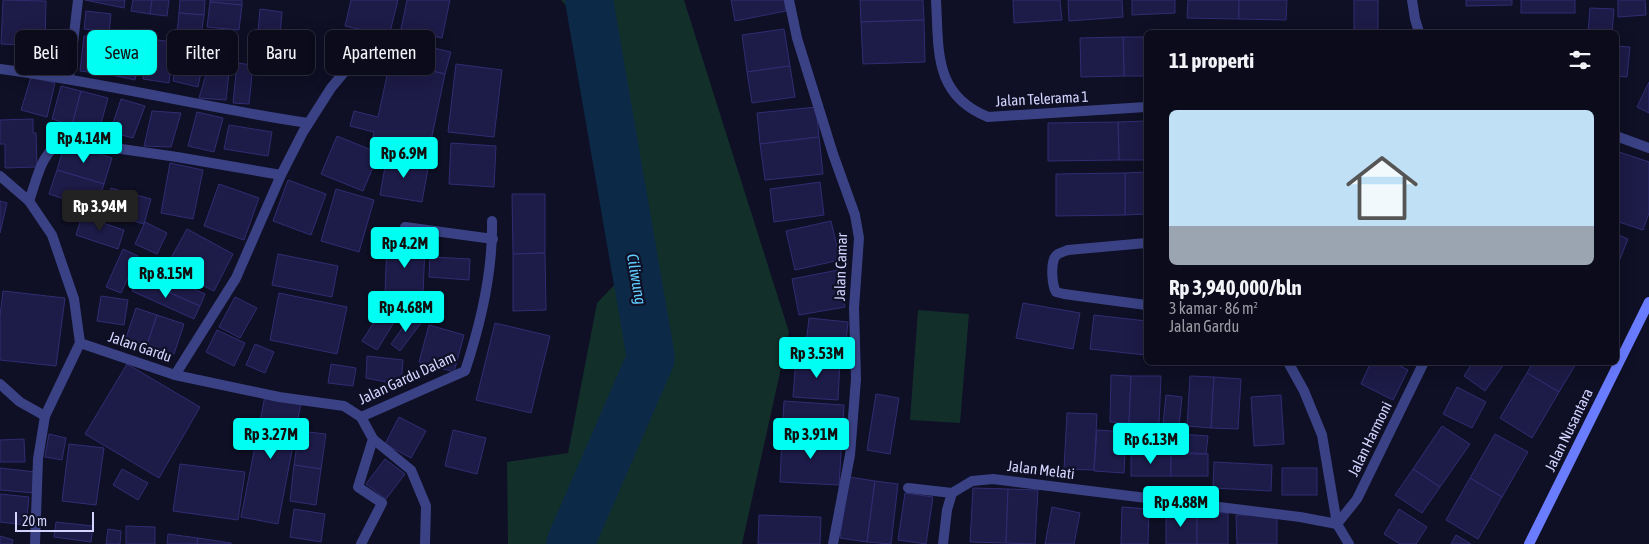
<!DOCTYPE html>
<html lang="id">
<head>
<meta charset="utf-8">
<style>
  :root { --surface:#0b0b1c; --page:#191929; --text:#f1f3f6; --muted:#9a9ba3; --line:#2b2b3b; --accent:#00fef2 }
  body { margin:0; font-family:"Asap Condensed",sans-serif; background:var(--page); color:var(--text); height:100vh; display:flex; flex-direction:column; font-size:19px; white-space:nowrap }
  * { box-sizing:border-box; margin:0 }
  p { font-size:16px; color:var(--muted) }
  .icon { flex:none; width:28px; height:28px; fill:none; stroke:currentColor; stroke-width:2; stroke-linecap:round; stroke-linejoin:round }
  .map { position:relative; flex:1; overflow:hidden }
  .panel { position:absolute; left:1144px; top:30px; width:475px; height:335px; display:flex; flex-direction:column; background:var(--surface); border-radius:8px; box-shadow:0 5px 20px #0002,0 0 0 1px var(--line) }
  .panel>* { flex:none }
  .top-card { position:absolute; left:15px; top:30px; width:475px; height:45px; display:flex; gap:10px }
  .scale { position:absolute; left:15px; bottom:12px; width:79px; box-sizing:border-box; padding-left:5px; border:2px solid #d3d5ff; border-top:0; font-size:14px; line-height:18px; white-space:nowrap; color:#d3d5ff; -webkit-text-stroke:4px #0f0f25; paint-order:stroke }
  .price { position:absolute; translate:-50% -42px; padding:0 11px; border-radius:5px; background:var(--accent); color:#111; font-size:16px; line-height:32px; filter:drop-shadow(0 1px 2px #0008) }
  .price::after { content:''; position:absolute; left:50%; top:30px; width:15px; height:11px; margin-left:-8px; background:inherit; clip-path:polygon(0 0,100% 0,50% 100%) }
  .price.active { background:#222; color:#fff }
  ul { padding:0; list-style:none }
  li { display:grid; align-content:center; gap:10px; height:265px; padding:0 25px }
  li span { display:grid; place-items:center; height:155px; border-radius:8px; color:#555 }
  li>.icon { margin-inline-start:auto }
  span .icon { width:90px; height:90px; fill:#fffc; stroke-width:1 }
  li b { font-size:21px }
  h2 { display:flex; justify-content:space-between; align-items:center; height:60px; padding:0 25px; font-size:21px }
  .tag { padding:0 18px; border-radius:8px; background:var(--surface); box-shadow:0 5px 20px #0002,0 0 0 1px var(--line); font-size:18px; line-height:45px }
  .tag.active { background:var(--accent); color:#111 }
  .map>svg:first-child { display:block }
  .green { fill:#122f2a }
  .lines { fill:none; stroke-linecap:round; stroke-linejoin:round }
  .river { stroke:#0c2a47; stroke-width:48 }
  .building { fill:#1d1b47; stroke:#302d73 }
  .lane { stroke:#3a4285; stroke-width:10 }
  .street { stroke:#3a4285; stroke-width:10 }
  .secondary { stroke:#6a7cff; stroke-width:10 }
  .labels { text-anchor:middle; stroke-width:4.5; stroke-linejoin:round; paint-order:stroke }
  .street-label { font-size:15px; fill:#d3d5ff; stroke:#0f0f25 }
  .water-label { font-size:16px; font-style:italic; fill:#61cdff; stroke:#0f0f25 }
</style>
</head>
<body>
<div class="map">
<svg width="1649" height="544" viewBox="0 0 1649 544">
  <rect width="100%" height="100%" fill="#0f0f25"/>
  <!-- green -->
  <g class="green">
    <path d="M561,0H684L789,332L742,544H508L507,462L568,453L597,303L616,283L628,177L597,41Z"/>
    <path d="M918,310L969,314L960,423L910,420Z"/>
  </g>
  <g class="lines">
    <!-- river -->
    <path class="river" d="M570,544L651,358L589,0"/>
  </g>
  <!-- building -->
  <g class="building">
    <path d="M3,0L46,1L45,46L1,44Z"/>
    <path d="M85,0H125L124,8Z"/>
    <path d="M133,0H152L150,14L131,11Z"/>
    <path d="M152,0H169L167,16L150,14Z"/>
    <path d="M180,0H205L204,15L179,13Z"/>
    <path d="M210,0H242V5L210,2Z"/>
    <path d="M351,0H398L389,36L345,26Z"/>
    <path d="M407,0H450L442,38L401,29Z"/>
    <path d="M731,0H784L786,11L735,21Z"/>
    <path d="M860,0H923L924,20L861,22Z"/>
    <path d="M1013,0H1060L1062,20L1014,23Z"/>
    <path d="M1068,0H1122L1123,17L1069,21Z"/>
    <path d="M1132,0H1175V13L1132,15Z"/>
    <path d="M1188,0H1239V19L1187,18Z"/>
    <path d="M1239,0H1287L1286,20L1239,19Z"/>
    <rect x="1354" y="0" width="24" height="32"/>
    <path d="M1466,0H1512V5L1466,6Z"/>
    <rect x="1521" y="0" width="54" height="13"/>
    <path d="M1618,0H1645L1646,15L1618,17Z"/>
    <path d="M210,2L242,5L239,30L207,27Z"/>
    <path d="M1590,8L1614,9L1612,32H1588Z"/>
    <path d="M260,9L282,12L280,35L258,32Z"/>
    <path d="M86,11L111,14L109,32L84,29Z"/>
    <path d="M179,13L204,15L201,36L177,34Z"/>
    <path d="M924,20L925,62L863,64L861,22Z"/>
    <path d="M122,29L144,34L135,80L112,75Z"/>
    <path d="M784,29L790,66L747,72L742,35Z"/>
    <path d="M218,34L232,36L229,60L214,58Z"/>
    <path d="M84,36L109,39L105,74L80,71Z"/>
    <path d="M1123,37H1146V76H1124Z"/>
    <path d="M1123,37L1124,76L1081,77L1080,38Z"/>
    <path d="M149,39L174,42L169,83L143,79Z"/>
    <path d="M395,39L451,52L445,74L390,62Z"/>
    <path d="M179,44L206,48L198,87L173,81Z"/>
    <path d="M1616,46L1630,47L1627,77L1616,76Z"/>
    <path d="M210,61L230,63L226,100L199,98Z"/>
    <path d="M390,62L445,74L429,150L373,138L374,132L350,126L354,111L378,117Z"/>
    <path d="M237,63L253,65L249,104L233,103Z"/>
    <path d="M456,64L502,70L494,137L448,132Z"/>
    <path d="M790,66L795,97L752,103L747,72Z"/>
    <path d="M31,77L55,83L47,117L21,110Z"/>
    <path d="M1649,82V113L1637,107Z"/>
    <path d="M61,86L81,91L72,125L52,119Z"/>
    <path d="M81,91L108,98L99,131L72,125Z"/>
    <path d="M121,99L145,106L133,138L110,132Z"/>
    <path d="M816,107L819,137L760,144L757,113Z"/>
    <path d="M152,111L181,113L171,147L144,146Z"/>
    <path d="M197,112L223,118L214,152L188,146Z"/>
    <path d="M33,119V133H36L37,167L5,168V144H0V120Z"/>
    <path d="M1146,121V160H1119L1118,122Z"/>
    <path d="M1118,122L1119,160L1048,161V123Z"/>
    <path d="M229,125L272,132L268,156L224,149Z"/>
    <path d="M337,136L379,153L363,191L321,174Z"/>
    <path d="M819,137L823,174L765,180L760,144Z"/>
    <path d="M65,143L112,158L104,184L57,170Z"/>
    <path d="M451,143L496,146L494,187L449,184Z"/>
    <path d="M1616,151L1649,162V213L1643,230L1616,221Z"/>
    <path d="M387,156L429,163L422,202L380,195Z"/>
    <path d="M170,163L203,170L193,219L161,213Z"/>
    <path d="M57,170L104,184L96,209L49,194Z"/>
    <path d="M1146,172V214L1125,215V173Z"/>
    <path d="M1125,173V215L1056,216V174Z"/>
    <path d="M288,180L326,194L311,235L273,221Z"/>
    <path d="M820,182L824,215L774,222L770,189Z"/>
    <path d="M219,184L259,198L244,240L204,226Z"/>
    <path d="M111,188L151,199L144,224L104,212Z"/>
    <path d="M336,189L374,200L359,252L321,241Z"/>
    <path d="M512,194H545V253L513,254Z"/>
    <path d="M0,201L7,203L0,233Z"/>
    <path d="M82,216L124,230L118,249L76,235Z"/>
    <path d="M831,221L840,260L795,270L786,231Z"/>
    <path d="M145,222L167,233L157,254L135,244Z"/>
    <path d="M187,229L233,254L214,291L166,267Z"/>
    <path d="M1616,234L1628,239L1616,269Z"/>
    <path d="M387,244L425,246L423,294L385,293Z"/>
    <path d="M123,249L138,256L121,293L106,287Z"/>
    <path d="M545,253L546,310L513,311V254Z"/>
    <path d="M278,254L338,266L332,297L272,285Z"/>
    <path d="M430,257L470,259L469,280L429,277Z"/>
    <path d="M143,266L205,294L200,306L138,279Z"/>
    <path d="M838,270L845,307L799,315L792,279Z"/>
    <path d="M138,279L200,306L194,319L132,291Z"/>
    <path d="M3,291L65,298L56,366L0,360V316Z"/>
    <path d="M279,293L347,307L337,354L270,340Z"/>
    <path d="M101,296L128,300L124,325L97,321Z"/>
    <path d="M235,297L257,308L240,338L219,327Z"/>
    <path d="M390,297L404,306L377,350L362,341Z"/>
    <path d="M1023,303L1080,313L1073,349L1016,338Z"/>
    <path d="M136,308L157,315L147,345L126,338Z"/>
    <path d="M157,315L184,324L174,354L147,345Z"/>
    <path d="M1094,315L1146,321V355L1090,349Z"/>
    <path d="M411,316L421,323L400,351L391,344Z"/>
    <path d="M809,318L848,322L845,350L806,345Z"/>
    <path d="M495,323L550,336L531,413L476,400Z"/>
    <path d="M429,325L464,335L454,372L419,362Z"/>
    <path d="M217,330L245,343L234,366L206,352Z"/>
    <path d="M255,344L274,352L265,373L246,365Z"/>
    <path d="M367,356L403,360L401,385L366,378Z"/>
    <path d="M796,358L840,361L838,400L793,397Z"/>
    <path d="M1371,362H1392L1408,370L1393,400L1361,384Z"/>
    <path d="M1473,362H1503L1504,364L1485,391L1464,376Z"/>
    <path d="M1533,362H1577L1559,392L1527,373Z"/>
    <path d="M127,364L200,407L159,478L85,434Z"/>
    <path d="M331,364L356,368L353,386L328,383Z"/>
    <path d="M1527,373L1559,392L1532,438L1500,418Z"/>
    <path d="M1111,375L1131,376L1129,423L1110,422Z"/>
    <path d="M1131,376H1161L1159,424L1129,423Z"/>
    <path d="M1190,376L1214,377L1211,428L1187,426Z"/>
    <path d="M1214,377L1241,379L1238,429L1211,428Z"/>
    <path d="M1457,387L1486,402L1472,428L1443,414Z"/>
    <path d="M876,394L899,398L890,454L867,450Z"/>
    <path d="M1166,395L1182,397L1179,426L1163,424Z"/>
    <path d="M1281,395L1284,444L1254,446L1251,397Z"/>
    <path d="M265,396L301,403L278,524L241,517Z"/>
    <path d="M784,401L844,405L842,439L782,436Z"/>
    <path d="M1067,413L1097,414L1094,470L1064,469Z"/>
    <path d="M399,417L426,431L411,458L385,444Z"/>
    <path d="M1442,426L1470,444L1440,487L1413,469Z"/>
    <path d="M453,430L486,438L477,474L445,466Z"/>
    <path d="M1097,430L1126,432L1124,473L1094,471Z"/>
    <path d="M299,431L326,434L321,469L294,465Z"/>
    <path d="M1138,431L1208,436L1206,454L1137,448Z"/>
    <path d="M49,434L66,438L62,460L45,457Z"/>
    <path d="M1495,434L1528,452L1502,497L1470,478Z"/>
    <path d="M782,436L842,439L839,485L780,482Z"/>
    <path d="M24,439L25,462H0V440Z"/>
    <path d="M69,444L104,448L96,505L62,501Z"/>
    <rect x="1131" y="454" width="40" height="22"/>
    <rect x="1171" y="454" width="37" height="22"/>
    <path d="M385,459L405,474L386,499L366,484Z"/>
    <path d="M1214,462L1272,465L1271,491L1213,488Z"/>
    <path d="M180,464L245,472L238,520L173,511Z"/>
    <path d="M294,465L321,469L316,505L290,501Z"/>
    <path d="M0,468L36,472L34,493L0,490Z"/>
    <rect x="1282" y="468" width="35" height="27"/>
    <path d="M122,469L148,483L138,500L113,485Z"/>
    <path d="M1413,469L1440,487L1422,513L1395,495Z"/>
    <path d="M849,477L875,481L867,542L840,538Z"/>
    <path d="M1470,478L1502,497L1478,539L1446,520Z"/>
    <path d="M875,481L898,484L891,544L867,542Z"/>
    <path d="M973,488L1008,489L1006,543L970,542Z"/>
    <path d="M1008,489L1038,490L1035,544L1006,543Z"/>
    <path d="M905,493L933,497L926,544L898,540Z"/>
    <path d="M0,494L29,497L26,525L0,522Z"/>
    <path d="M1052,507L1080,513L1074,544H1045Z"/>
    <path d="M1122,507L1149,509L1148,544H1121Z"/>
    <path d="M294,509L325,514L321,542L290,537Z"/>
    <path d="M1399,509L1427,527L1416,544H1400L1384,534Z"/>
    <path d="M1166,511L1197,512V544H1166Z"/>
    <path d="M1197,512L1228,513V544H1197Z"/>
    <path d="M1277,514V544H1237L1236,515Z"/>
    <path d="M759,515L821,517L820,544H758Z"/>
    <path d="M56,522L93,526L91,542L54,537Z"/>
    <path d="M126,526L155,527V544H126Z"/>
    <path d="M108,529L121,531L120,544H106Z"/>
    <path d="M168,534L198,538L197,544H167Z"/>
    <path d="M1456,535L1471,544H1451Z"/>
    <path d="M0,536L13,540L12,544H0Z"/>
    <path d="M198,538L231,543V544H197Z"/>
  </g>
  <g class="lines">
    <!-- lane -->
    <path class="lane" d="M908,488L952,493"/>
    <!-- street -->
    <g class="street">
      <path d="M789,0L797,38L833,154L855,215L859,238L854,308L856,379L850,455L833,544"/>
      <path d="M936,0C939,50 933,95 988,117L1146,107"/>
      <path d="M1412,0L1415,19L1419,32"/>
      <path d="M0,69C103,82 205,108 308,123"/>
      <path d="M69,78L78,0"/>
      <path d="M1616,136L1649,148"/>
      <path d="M0,176L29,201L52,235L74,299L80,343L45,416L38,459L35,544"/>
      <path d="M29,201C37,180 41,148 66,141L177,157L281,175"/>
      <path d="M405,227L493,239"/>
      <path d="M1146,243L1068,250C1063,252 1056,253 1054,259C1051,267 1052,285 1056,292L1064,294L1146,305"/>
      <path d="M80,343L175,375L279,397L344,406L361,417L465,371C481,323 493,272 492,221"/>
      <path d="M1288,362L1304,391L1322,435L1337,524L1349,544"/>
      <path d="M175,375L236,278L281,175L303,132L331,88L356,58"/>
      <path d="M0,384L20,402L45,416"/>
      <path d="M373,439L411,470L426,506L425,544"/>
      <path d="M1337,524L1357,499L1424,362"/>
      <path d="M361,544L382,503L358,487L373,439L361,417"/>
      <path d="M943,544L947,510L952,493L972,481L993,479L1300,517L1337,524"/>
    </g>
    <!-- secondary -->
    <path class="secondary" d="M1529,544L1649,302"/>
  </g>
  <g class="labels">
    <!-- street labels -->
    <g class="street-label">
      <text transform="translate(1042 99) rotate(-3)" y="5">Jalan Telerama 1</text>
      <text transform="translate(841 267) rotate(-88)" y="5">Jalan Camar</text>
      <text transform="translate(140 347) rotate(19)" y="5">Jalan Gardu</text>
      <text transform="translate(407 378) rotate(-25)" y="5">Jalan Gardu Dalam</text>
      <text transform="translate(1569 430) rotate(-64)" y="5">Jalan Nusantara</text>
      <text transform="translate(1370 439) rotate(-64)" y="5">Jalan Harmoni</text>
      <text transform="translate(1041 470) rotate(7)" y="5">Jalan Melati</text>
    </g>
    <!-- water labels -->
    <g class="water-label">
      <text transform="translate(637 279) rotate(80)" y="6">Ciliwung</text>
    </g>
  </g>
</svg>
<div class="scale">20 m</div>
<b class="price" style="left:84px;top:164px">Rp 4.14M</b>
<b class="price" style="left:404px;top:179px">Rp 6.9M</b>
<b class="price active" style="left:100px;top:232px">Rp 3.94M</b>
<b class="price" style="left:405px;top:269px">Rp 4.2M</b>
<b class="price" style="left:166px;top:299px">Rp 8.15M</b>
<b class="price" style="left:406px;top:333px">Rp 4.68M</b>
<b class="price" style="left:817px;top:379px">Rp 3.53M</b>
<b class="price" style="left:271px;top:460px">Rp 3.27M</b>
<b class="price" style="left:811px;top:460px">Rp 3.91M</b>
<b class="price" style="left:1151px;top:465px">Rp 6.13M</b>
<b class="price" style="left:1181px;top:528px">Rp 4.88M</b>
<div class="top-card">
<a class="tag">Beli</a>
<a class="tag active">Sewa</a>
<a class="tag">Filter</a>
<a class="tag">Baru</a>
<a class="tag">Apartemen</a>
</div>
<section class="panel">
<h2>11 properti<svg class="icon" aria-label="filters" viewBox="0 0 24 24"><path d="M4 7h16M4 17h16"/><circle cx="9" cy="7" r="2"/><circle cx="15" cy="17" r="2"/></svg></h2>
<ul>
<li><span style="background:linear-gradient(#bfe0f5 75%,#9aa5b1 0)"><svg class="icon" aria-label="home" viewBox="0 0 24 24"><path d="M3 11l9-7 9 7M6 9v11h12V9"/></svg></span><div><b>Rp 3,940,000/bln</b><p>3 kamar · 86 m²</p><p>Jalan Gardu</p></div></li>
</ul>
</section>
</div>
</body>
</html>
